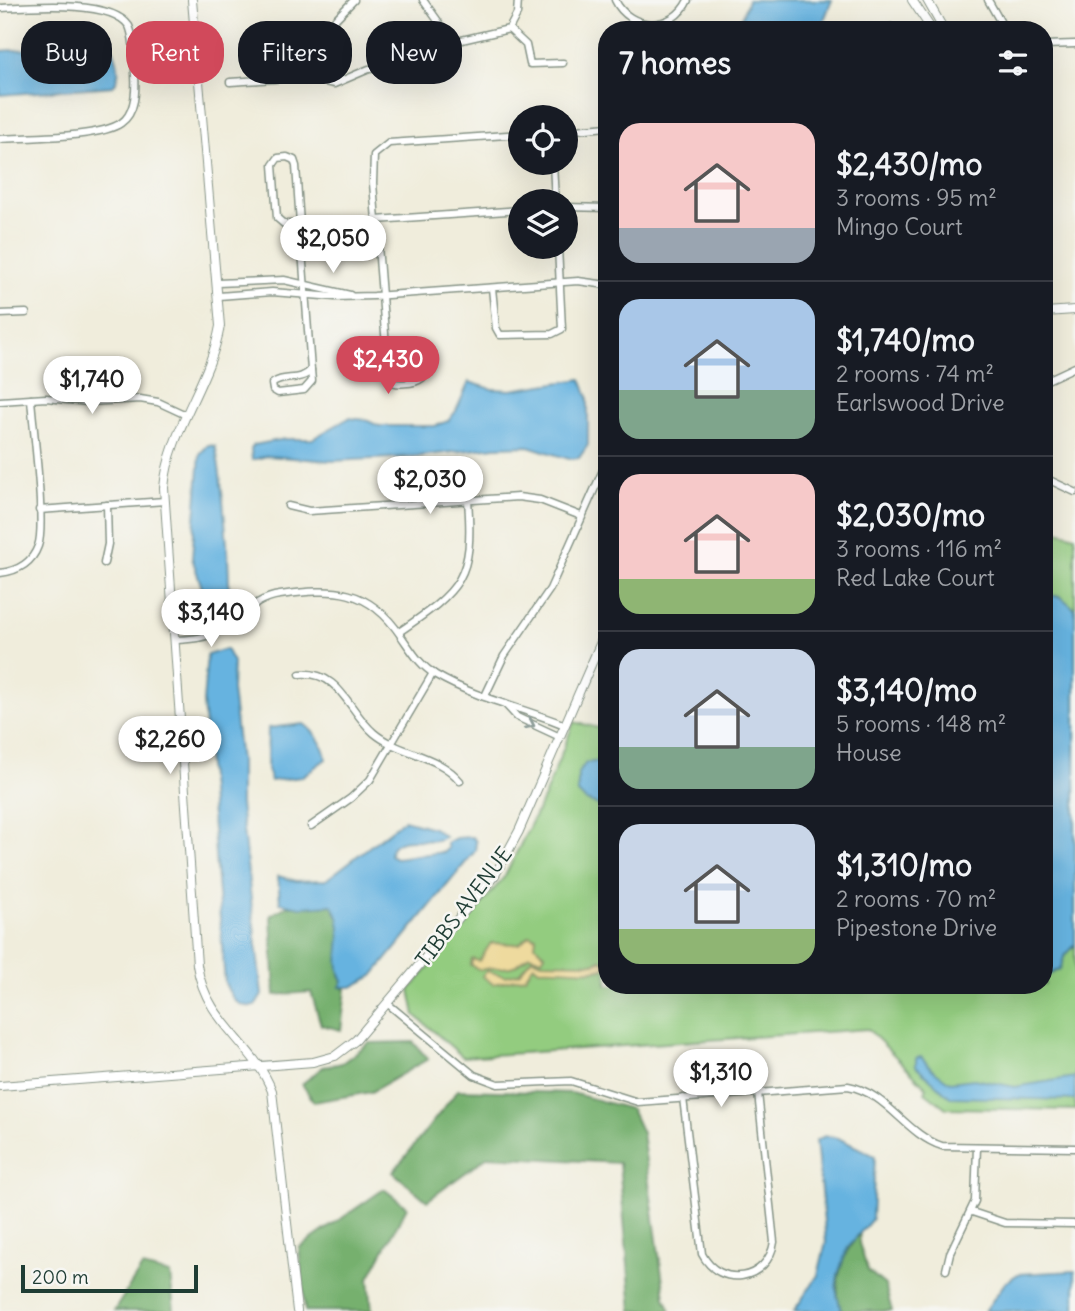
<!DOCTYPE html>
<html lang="en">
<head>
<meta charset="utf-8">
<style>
  :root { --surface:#171b24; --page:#20242c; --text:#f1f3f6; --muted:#9ea1a6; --line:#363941; --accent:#d1495b }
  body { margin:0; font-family:Delius,sans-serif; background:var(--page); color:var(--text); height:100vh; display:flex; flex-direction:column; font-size:26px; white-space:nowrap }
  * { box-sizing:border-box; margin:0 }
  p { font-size:23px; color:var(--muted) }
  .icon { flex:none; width:38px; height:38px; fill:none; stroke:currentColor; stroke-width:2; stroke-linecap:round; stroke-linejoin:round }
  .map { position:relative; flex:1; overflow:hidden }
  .sheet { position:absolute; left:598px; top:21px; width:455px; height:973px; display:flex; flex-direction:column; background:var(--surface); border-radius:28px; box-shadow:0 7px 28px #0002 }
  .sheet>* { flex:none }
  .hud { position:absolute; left:21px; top:21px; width:472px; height:63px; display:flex; gap:14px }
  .buttons { position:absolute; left:508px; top:105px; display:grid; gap:14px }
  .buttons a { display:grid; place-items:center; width:70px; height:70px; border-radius:50%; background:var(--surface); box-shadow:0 7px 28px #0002; font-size:35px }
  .scale { position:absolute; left:21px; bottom:18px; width:177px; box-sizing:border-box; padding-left:7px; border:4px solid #1f3d34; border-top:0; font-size:19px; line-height:24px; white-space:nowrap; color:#1f3d34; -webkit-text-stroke:5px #f6f6f2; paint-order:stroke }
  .price { position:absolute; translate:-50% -60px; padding:0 16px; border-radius:24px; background:#fff; color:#222; font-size:23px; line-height:46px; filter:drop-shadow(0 2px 4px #0008) }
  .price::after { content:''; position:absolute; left:50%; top:42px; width:21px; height:16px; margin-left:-10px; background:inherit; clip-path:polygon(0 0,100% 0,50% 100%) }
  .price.current { background:var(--accent); color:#fff }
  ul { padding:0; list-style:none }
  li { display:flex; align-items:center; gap:21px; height:175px; padding:0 21px }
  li+li { border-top:2px solid var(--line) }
  li span { display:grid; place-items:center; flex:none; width:196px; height:140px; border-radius:21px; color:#555 }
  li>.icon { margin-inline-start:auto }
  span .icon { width:84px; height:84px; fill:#fffc; stroke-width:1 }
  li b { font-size:30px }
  h2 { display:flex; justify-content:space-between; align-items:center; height:84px; padding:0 21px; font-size:30px }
  .chip { padding:0 24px; border-radius:28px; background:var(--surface); box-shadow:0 7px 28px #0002; font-size:24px; line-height:63px }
  .chip.current { background:var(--accent); color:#fff }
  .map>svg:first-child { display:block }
  .green { fill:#93cc7f; stroke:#59845a; stroke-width:2 }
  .forest { fill:#76b06e; stroke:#4a7651; stroke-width:2 }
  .sand { fill:#eeda9e; stroke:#868c69; stroke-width:2 }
  .water { fill:#66b3e0; stroke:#42788a; stroke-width:2 }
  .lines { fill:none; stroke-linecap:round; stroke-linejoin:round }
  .street-casing { stroke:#889588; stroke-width:9 }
  .secondary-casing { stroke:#889588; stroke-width:10 }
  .street { stroke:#fff; stroke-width:6 }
  .secondary { stroke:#fff; stroke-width:8 }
  .oneway { stroke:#8f9e9a }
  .labels { text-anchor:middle; stroke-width:5; stroke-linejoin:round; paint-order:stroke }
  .street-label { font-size:21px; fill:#1f3d34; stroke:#f6f6f2 }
</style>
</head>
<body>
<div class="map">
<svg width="1075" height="1311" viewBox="0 0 1075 1311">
  <rect width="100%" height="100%" fill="#f6f6f2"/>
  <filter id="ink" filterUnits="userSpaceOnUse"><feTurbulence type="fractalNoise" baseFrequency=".0143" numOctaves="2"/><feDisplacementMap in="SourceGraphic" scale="14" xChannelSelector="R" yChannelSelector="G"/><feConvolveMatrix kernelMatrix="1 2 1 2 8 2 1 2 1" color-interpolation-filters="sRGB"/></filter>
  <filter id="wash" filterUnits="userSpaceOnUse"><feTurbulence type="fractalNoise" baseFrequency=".00686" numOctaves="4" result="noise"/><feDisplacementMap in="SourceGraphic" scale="28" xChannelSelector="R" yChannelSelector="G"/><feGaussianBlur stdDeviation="1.57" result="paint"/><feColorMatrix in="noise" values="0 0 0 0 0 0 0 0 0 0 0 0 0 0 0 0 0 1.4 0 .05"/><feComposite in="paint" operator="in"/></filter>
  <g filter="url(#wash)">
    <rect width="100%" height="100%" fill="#f0eddc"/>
    <!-- green -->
    <path class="green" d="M1045,527L1075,536V1110L946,1108L925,1092L927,1088L868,1029L463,1057L415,1015L410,990L505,876L544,797L574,722L607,730V985H1045Z"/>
    <!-- forest -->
    <g class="forest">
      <path d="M332,905L340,921V975L343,981L340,987L346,989L341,1030L321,1025L311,992L275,995L271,915L287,906Z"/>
      <path d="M413,1042L428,1059L371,1092L314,1102L302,1084L323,1067L342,1063L369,1043Z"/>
      <path d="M458,1090L572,1093L631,1109L642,1133L665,1297L671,1311H632L619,1163L488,1156L427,1201L393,1172Z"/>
      <path d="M384,1189L407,1207L369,1278L372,1311H305L299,1248Z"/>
      <path d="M860,1232L859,1243L868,1271L885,1285L892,1311H841C832,1283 842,1255 860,1232Z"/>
      <path d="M142,1267L170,1274L174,1311H114Z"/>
    </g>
    <!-- sand -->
    <g class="sand">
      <path d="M530,935L536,937L535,945L545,954L542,959L529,955C510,975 501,964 480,970L471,965L472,959L479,961L491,943L519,944Z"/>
      <path d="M532,958L542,962L595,963L601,960L606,963L605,968C588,974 558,967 539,969L534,965L525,977L493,984L482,976L487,971L505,976L519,973Z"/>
    </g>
    <!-- water -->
    <g class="water">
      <path d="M748,0H832L820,30H737Z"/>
      <path d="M75,46L113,49C118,62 122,75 113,86L0,95V51Z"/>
      <path d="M581,379L588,397V445L579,458L569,459L528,446L495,447L414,457L332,461L267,456L252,460L251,449L254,445L285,439H312L349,418L366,420L379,426H435L448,421L456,411L469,382L492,389L511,390Z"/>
      <path d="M208,445L215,446C220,461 232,579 228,593C227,597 225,599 222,602L208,599L204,594L192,558L200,454Z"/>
      <path d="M1050,596H1060L1075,609V945L1064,957L1060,969L1045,977V604Z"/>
      <path d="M226,649L233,662L232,690L240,761V804L262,995L255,1006C237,1008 232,999 225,983L203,702L207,655Z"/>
      <path d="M304,724C314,731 325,746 326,759L301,777L271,781L267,770L268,728Z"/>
      <path d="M602,761L607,764V808L586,801L578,793V773L586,763Z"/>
      <path d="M404,820L433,828L445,837C429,847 404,831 391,849L390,855L396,858L444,852L448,848L446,843L456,838L473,837L476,842L475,851L373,976L352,987H340L343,981C330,956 350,930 332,905L301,907L280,903L278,876L296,881L326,880Z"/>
      <path d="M921,1057L933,1070L950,1082L974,1079L1015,1087L1075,1077V1100L950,1097L916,1066V1058Z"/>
      <path d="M825,1136L838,1138L875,1156L872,1219L848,1247L838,1274L836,1289L841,1311H794L818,1275L826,1242L816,1140Z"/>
      <path d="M1075,1271V1311H985L1005,1283L1018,1274Z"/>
    </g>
  </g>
  <g filter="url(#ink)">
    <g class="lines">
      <!-- street casing -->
      <g class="street-casing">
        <g id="street">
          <path d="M423,0L453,42"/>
          <path d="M615,0C630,31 673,32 688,0"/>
          <path d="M988,0L1005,30"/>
          <path d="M0,8C35,6 112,0 129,26C135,40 134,58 135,74C136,90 136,113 121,123C100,138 28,137 0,139"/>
          <path d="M509,29L526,45L530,64L563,63"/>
          <path d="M890,30L891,27"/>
          <path d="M252,33L257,80"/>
          <path d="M1045,45L1075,44"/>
          <path d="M134,59L195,55"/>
          <path d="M135,67L196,64"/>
          <path d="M319,76L317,38L354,0"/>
          <path d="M230,82L319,76L325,82L334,84L369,69L415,66L434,58L453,42L509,29L517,14L518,0"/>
          <path d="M565,131L607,127"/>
          <path d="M287,157L294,160L296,166L300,224H284L277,218L273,165L278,158Z"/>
          <path d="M553,163L555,201"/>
          <path d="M565,207L607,208"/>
          <path d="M376,220L520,210"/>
          <path d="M300,224L311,370"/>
          <path d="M218,283L284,280L350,295"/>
          <path d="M492,288L496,328L500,335L552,334L562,329L558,247"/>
          <path d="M219,296L272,292L335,297L374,296L578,281L607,285"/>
          <path d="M0,314L26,313"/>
          <path d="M311,370L312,381L304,390L278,393L273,390L272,384C283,374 300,383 311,370Z"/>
          <path d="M388,371L417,370L422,378C415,384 394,386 388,379V371L373,183L374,155L389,143L520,134"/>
          <path d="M1045,381L1075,367"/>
          <path d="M0,401L46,398L88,402L140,399L158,402L186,415"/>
          <path d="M1045,478L1075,492"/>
          <path d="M288,506L309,511L518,497L540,500L581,516"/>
          <path d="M39,510L165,501"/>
          <path d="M104,563L108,544L107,505"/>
          <path d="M0,573C17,571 32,563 38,546C46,526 33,427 31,399"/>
          <path d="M174,626L229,621"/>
          <path d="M399,632C462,589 474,578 468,500"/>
          <path d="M175,640C189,639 203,639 216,632C238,621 254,598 280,595C334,588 368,587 401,636C411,650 420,666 436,675C475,698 523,708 565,725"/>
          <path d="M300,674C341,671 348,711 374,733C399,754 439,755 460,781"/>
          <path d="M485,696L504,656L550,589L607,461"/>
          <path d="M505,704L517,717L560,737"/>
          <path d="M311,826L351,798L370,780L433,673"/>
          <path d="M388,1004L474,1075L498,1084L571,1081L638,1102L848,1086C888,1093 905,1134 942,1146L1075,1148"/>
          <path d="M683,1098L702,1254C720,1289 768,1281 774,1242L758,1093"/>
          <path d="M972,1212L1005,1223L1075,1224"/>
          <path d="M946,1270L950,1253L975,1201L977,1147"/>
        </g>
      </g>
      <!-- secondary casing -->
      <g class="secondary-casing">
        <g id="secondary">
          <path d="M192,0L220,326C210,383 169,430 164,488L197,965C206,1023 253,1042 272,1091L297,1311"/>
          <path d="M912,0L932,30"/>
          <path d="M927,0L944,30"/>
          <path d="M1045,312L1075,310"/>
          <path d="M0,1086L313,1062L335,1056L356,1040L495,875L519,831L607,628"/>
        </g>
      </g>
      <!-- street -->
      <use href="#street" class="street"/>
      <!-- secondary -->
      <use href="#secondary" class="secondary"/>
    </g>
    <!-- one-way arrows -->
    <defs><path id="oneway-chevron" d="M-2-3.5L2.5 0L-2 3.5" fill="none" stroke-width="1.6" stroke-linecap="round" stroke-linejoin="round" transform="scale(1.75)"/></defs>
    <use class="oneway" href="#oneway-chevron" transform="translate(530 724) rotate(25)"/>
  </g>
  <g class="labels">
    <!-- street labels -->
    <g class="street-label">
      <text transform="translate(464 907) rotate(-53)" y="7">TIBBS AVENUE</text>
    </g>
  </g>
</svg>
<div class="buttons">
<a><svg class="icon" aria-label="locate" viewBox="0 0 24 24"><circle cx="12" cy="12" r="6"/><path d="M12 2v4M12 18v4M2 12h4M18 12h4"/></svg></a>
<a><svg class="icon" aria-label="layers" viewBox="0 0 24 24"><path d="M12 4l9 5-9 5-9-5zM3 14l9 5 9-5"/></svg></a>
</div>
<div class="scale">200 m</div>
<b class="price" style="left:333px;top:275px">$2,050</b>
<b class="price current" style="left:388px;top:396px">$2,430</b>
<b class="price" style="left:92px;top:416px">$1,740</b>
<b class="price" style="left:430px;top:516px">$2,030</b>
<b class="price" style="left:211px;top:649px">$3,140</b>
<b class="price" style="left:170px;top:776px">$2,260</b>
<b class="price" style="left:721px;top:1109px">$1,310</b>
<div class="hud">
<a class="chip">Buy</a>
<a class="chip current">Rent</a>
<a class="chip">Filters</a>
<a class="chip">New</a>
</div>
<section class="sheet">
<h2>7 homes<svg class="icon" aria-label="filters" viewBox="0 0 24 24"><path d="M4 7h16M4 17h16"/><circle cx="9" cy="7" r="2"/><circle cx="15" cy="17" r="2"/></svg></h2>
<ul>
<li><span style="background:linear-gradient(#f6c9c9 75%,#9aa5b1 0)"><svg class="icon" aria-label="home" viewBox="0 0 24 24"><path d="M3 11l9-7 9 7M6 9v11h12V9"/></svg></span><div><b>$2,430/mo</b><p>3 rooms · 95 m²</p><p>Mingo Court</p></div></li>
<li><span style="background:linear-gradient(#a9c7e8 65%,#7fa58c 0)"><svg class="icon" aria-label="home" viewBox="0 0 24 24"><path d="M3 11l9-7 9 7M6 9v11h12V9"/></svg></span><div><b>$1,740/mo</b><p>2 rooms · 74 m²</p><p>Earlswood Drive</p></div></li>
<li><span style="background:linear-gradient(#f6c9c9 75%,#8fb573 0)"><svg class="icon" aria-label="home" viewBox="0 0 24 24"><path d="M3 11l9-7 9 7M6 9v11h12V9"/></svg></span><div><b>$2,030/mo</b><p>3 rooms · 116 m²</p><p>Red Lake Court</p></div></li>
<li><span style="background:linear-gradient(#c9d6e8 70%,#7fa58c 0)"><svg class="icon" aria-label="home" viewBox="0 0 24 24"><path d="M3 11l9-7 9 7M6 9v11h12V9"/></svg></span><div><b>$3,140/mo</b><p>5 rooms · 148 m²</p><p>House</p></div></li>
<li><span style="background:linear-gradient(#c9d6e8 75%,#8fb573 0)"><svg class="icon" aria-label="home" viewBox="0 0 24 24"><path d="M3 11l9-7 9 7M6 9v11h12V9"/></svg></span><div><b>$1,310/mo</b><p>2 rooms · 70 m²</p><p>Pipestone Drive</p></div></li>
</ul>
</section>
</div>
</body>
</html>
